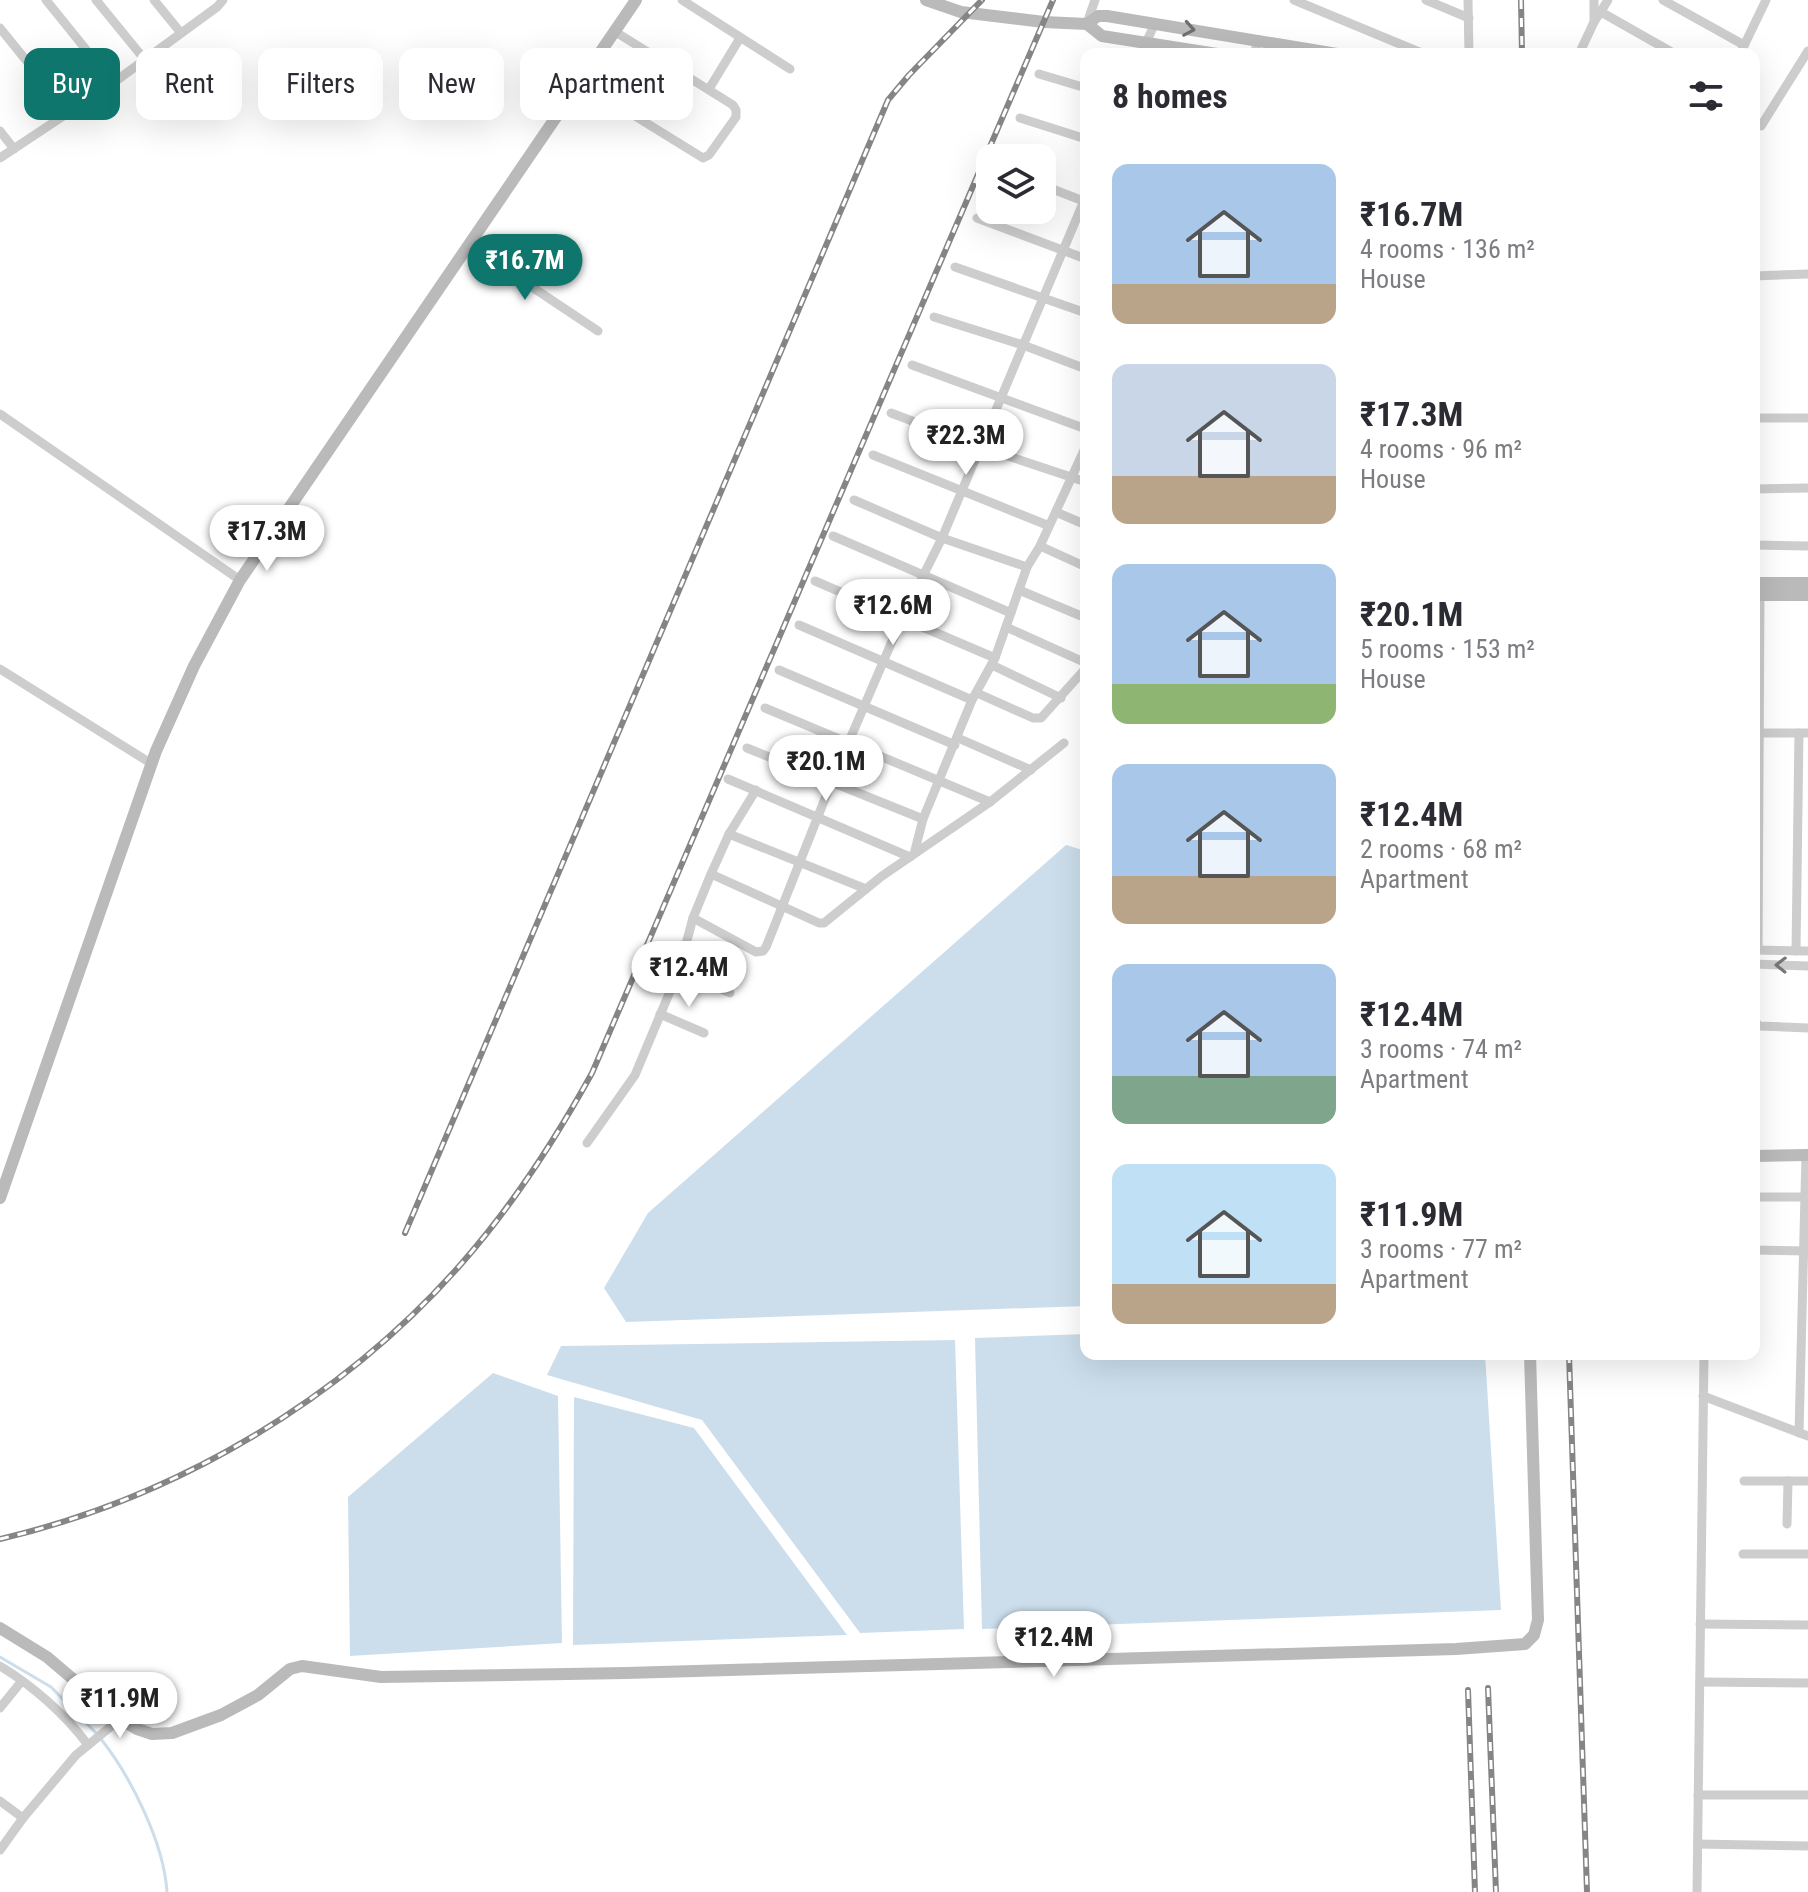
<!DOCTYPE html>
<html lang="en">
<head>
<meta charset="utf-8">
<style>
  :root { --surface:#fff; --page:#f2f2f3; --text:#2b2b33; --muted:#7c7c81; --accent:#0f766e }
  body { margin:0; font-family:"Roboto Condensed",sans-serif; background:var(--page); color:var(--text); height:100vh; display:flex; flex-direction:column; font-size:30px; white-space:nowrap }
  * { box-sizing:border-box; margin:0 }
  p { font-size:26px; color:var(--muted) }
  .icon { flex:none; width:44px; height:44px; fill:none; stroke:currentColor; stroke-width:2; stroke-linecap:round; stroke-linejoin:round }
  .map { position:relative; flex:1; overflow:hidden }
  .sheet { position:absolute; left:1080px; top:48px; width:680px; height:1312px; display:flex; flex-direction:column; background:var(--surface); border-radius:16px; box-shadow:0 8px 32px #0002 }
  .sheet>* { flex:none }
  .hud { position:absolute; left:24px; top:48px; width:760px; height:72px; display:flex; gap:16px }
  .fabs { position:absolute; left:976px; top:144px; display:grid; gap:16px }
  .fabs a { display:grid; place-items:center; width:80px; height:80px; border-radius:16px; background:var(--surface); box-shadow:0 8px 32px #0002; font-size:40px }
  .price { position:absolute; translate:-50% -68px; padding:0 18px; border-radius:28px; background:#fff; color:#222; font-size:26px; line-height:52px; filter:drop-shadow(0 2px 4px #0008) }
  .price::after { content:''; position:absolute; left:50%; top:48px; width:24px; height:18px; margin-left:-12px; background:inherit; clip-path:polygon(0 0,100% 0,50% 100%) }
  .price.current { background:var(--accent); color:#fff }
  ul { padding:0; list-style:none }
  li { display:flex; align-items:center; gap:24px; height:200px; padding:0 32px }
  li span { display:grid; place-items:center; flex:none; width:224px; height:160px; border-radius:16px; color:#555 }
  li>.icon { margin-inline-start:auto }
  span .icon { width:96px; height:96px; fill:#fffc; stroke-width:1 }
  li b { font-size:34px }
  h2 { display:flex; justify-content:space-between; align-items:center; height:96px; padding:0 32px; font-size:34px }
  .pill { padding:0 28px; border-radius:16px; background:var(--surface); box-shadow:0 8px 32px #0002; font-size:28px; line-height:72px }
  .pill.current { background:var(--accent); color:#fff }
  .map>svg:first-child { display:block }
  .water { fill:#ccdeec }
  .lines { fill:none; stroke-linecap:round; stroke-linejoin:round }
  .stream { stroke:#ccdeec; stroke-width:3 }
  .street { stroke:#cdcdcd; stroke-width:9 }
  .secondary { stroke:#bababa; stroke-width:12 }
  .rail-casing { stroke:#858585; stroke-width:6 }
  .rail { stroke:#fff; stroke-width:3; stroke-dasharray:9; stroke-linecap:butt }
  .oneway { stroke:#6e6e6e }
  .oneway2 { stroke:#777 }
</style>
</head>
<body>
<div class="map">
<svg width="1808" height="1892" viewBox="0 0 1808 1892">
  <rect width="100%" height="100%" fill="#fff"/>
  <!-- water -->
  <g class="water">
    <path d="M1066,845L1086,851V1306L626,1322L604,1288L648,1213Z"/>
    <path d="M1086,1334V1354H1485L1501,1610L982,1629L975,1338Z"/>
    <path d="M955,1340L964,1629L860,1633L702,1420L547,1375L561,1346Z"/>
    <path d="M493,1373L558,1396L562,1643L350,1656L348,1497Z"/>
    <path d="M574,1397L694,1428L847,1635L573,1645Z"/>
  </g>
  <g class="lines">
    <!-- stream -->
    <g class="stream">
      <path d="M0,1657L51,1687L96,1733"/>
      <path d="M101,1739C131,1777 164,1843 167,1892"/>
    </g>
    <!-- street -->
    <g class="street">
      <path d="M46,0L113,83"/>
      <path d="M96,0L145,60"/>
      <path d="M154,0L181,33"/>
      <path d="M682,0L790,69"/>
      <path d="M1294,0L1424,54"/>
      <path d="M1426,0L1469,18"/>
      <path d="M1468,0L1469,54"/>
      <path d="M1594,0V22"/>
      <path d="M1663,0L1744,45"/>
      <path d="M1601,12L1675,54"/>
      <path d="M1087,23L1095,0"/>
      <path d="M0,28L68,112"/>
      <path d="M1141,54L1155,23"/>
      <path d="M1254,54L1258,41"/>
      <path d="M1579,54L1594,22L1608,0"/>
      <path d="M1740,54L1766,0"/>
      <path d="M1039,74L1086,88"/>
      <path d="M580,82L703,158L709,155L736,117V110L733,105L614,31"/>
      <path d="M709,89L740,38"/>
      <path d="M1020,118L1086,139"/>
      <path d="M1761,126L1808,51"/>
      <path d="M0,131L14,149"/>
      <path d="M0,158L113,83L217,7L223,0"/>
      <path d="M1042,185L1086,202"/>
      <path d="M977,218L1086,259"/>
      <path d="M469,245L598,331"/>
      <path d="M955,267L1086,313"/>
      <path d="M1754,276L1808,274"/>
      <path d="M934,317L1023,345L1086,369"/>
      <path d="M912,365L1086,429"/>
      <path d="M891,413L981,447L1086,482"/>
      <path d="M0,414L240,580"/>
      <path d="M1754,418H1808"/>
      <path d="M873,455L1047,525"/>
      <path d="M1754,489L1808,488"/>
      <path d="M854,500L942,538L1027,567"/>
      <path d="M1056,512L1086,525"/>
      <path d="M833,536L1011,613"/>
      <path d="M1754,545L1808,546"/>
      <path d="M1040,546L1086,567"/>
      <path d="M815,581L995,658"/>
      <path d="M1019,590L1086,618"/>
      <path d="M799,625L972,700"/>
      <path d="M1006,627L1086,663"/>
      <path d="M992,665L1061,698"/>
      <path d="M0,669L152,764"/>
      <path d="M779,670L955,745"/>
      <path d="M977,693L1033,718H1041L1086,668"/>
      <path d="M765,708L990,802"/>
      <path d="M1754,733H1808"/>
      <path d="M958,738L1031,770"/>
      <path d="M747,748L923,819"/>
      <path d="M728,779L910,857"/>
      <path d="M729,834L866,889"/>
      <path d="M914,854L923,819L972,700L995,658L1027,567L1040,546L1086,446"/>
      <path d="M711,874L819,923H824L882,876L990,802L1064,743"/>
      <path d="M693,918L756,952L763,951L766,947L832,781L902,618L942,538L1086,196"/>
      <path d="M1754,950L1808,951"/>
      <path d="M1758,950L1760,591"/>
      <path d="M1796,951L1799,733"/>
      <path d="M1754,964L1808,966"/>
      <path d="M679,970L730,993"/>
      <path d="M660,1014L704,1033"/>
      <path d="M1754,1020L1759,1026L1808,1028"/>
      <path d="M587,1143L635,1075L679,970L693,918L711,874L729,834L756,790"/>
      <path d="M1754,1197H1808"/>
      <path d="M1754,1250L1807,1251"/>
      <path d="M1703,1396L1808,1436"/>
      <path d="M1799,1433L1806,1155"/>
      <path d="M1744,1481H1808"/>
      <path d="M1787,1524L1788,1481"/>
      <path d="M1743,1554H1808"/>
      <path d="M1700,1624L1808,1625"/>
      <path d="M0,1666C32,1685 66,1715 88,1745"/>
      <path d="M1700,1682L1808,1683"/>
      <path d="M0,1708L21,1682"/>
      <path d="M1698,1795H1808"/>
      <path d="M0,1801L23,1818"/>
      <path d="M1698,1844L1808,1846"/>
      <path d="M0,1850L23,1818L76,1755L120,1719"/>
      <path d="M1697,1892L1704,1354"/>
    </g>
    <!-- secondary -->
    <g class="secondary">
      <path d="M926,0L961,12L1044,22L1087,24L1098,16H1107L1337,54"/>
      <path d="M1087,24L1102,36L1217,54"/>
      <path d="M1754,583H1808"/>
      <path d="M1754,595H1808"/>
      <path d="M1754,1156L1808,1155"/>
      <path d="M0,1198L156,751L194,666L240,580L636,0"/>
      <path d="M0,1628L47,1657L120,1719L137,1729L152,1734L172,1733L221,1715L258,1695L290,1669L302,1666L381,1677L626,1673L1456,1649L1525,1644L1534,1635L1538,1620L1530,1354"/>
    </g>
    <!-- rail casing -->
    <g class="rail-casing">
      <g id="rail">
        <path d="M1521,0L1522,54"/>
        <path d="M405,1233L888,100L909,75L982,0"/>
        <path d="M1569,1354L1587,1892"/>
        <path d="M0,1539C176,1498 343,1399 462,1263C513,1205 555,1140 592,1073L1053,0"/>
        <path d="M1488,1688L1496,1892"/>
        <path d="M1468,1690L1475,1892"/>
      </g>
    </g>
    <!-- rail -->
    <use href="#rail" class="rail"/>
  </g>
  <!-- one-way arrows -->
  <defs><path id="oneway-chevron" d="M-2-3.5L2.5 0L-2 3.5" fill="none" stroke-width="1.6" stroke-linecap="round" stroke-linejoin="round" transform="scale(2)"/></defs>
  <use class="oneway" href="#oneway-chevron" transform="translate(1189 29) rotate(10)"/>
  <use class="oneway2" href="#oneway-chevron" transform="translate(1781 965) rotate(-179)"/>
</svg>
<div class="fabs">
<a><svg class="icon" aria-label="layers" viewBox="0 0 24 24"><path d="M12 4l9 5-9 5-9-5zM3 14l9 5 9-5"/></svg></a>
</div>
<b class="price current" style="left:525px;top:302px">₹16.7M</b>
<b class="price" style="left:966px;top:477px">₹22.3M</b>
<b class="price" style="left:267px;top:573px">₹17.3M</b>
<b class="price" style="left:893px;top:647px">₹12.6M</b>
<b class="price" style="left:826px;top:803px">₹20.1M</b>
<b class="price" style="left:689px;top:1009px">₹12.4M</b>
<b class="price" style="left:1054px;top:1679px">₹12.4M</b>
<b class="price" style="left:120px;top:1740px">₹11.9M</b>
<div class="hud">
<a class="pill current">Buy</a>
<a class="pill">Rent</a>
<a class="pill">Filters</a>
<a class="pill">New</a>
<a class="pill">Apartment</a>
</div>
<section class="sheet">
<h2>8 homes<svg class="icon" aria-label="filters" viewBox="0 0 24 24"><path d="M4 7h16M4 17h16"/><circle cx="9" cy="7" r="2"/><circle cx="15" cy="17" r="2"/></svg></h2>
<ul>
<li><span style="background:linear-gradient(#a9c7e8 75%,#b9a48a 0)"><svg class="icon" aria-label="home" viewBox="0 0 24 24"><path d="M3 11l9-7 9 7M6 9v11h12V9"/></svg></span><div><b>₹16.7M</b><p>4 rooms · 136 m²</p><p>House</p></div></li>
<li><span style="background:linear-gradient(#c9d6e8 70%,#b9a48a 0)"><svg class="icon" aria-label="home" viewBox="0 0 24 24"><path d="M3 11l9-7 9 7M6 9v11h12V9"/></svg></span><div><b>₹17.3M</b><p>4 rooms · 96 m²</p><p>House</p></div></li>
<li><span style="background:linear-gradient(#a9c7e8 75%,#8fb573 0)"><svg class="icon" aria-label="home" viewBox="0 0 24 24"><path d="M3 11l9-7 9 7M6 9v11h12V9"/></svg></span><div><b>₹20.1M</b><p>5 rooms · 153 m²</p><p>House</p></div></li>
<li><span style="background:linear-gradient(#a9c7e8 70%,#b9a48a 0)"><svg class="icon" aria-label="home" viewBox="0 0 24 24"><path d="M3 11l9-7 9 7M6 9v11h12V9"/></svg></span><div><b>₹12.4M</b><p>2 rooms · 68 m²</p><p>Apartment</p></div></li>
<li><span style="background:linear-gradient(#a9c7e8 70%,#7fa58c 0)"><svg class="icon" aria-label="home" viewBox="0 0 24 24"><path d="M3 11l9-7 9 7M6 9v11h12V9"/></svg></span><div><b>₹12.4M</b><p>3 rooms · 74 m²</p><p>Apartment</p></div></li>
<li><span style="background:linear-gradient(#bfe0f5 75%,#b9a48a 0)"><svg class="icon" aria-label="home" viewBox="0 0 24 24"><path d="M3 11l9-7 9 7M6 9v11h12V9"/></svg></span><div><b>₹11.9M</b><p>3 rooms · 77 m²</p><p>Apartment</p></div></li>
</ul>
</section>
</div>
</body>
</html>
